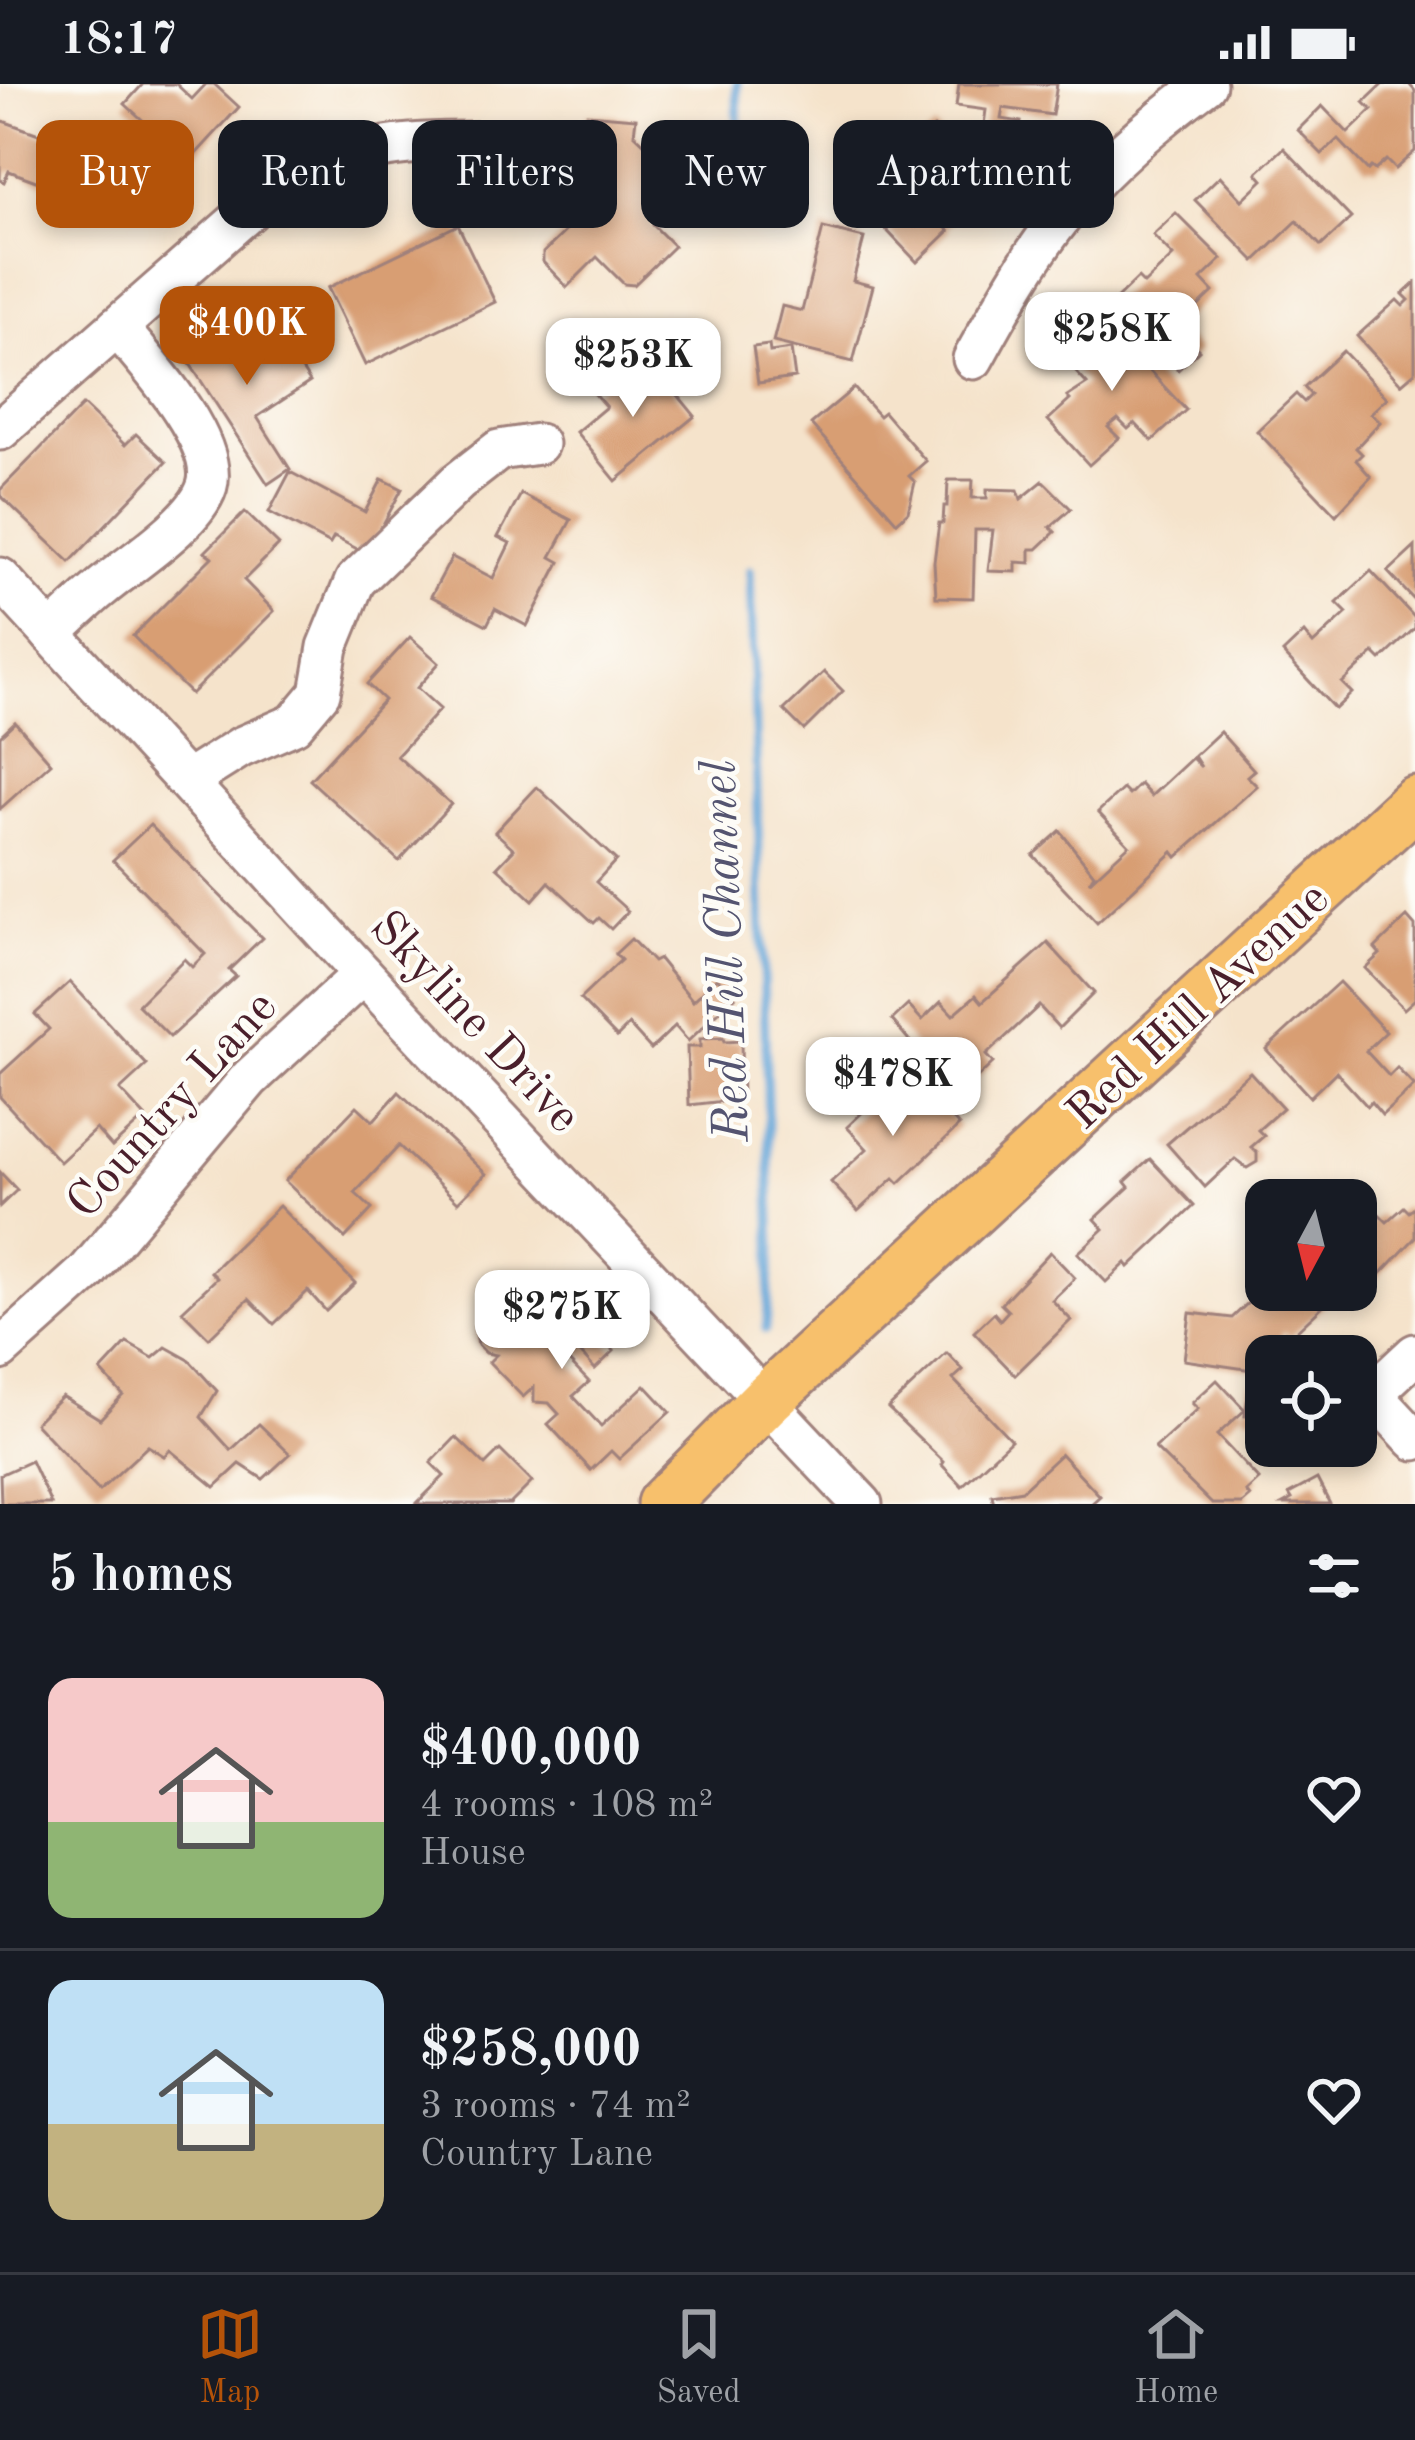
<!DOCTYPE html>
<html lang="en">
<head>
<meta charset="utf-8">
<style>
  :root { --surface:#171b24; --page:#20242c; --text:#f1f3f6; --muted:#9ea1a6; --line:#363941; --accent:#b45309 }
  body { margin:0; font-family:"Old Standard TT",serif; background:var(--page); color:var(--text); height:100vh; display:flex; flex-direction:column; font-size:45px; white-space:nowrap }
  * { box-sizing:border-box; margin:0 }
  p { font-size:39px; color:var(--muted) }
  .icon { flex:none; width:66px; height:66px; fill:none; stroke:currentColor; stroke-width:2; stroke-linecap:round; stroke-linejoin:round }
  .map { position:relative; height:1420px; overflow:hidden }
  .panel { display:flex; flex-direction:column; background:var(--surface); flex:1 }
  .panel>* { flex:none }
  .banner { position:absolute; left:36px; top:36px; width:1344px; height:108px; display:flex; gap:24px }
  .needle { width:78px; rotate:187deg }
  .buttons { position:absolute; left:1245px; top:1095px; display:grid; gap:24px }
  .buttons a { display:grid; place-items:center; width:132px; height:132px; border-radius:24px; background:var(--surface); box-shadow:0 6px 18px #0003; font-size:60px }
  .price { position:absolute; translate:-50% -102px; padding:0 27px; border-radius:24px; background:#fff; color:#222; font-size:39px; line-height:78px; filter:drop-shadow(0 3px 6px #0008) }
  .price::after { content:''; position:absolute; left:50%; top:72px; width:36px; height:27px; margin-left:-18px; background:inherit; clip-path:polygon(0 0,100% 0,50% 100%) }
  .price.current { background:var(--accent); color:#fff }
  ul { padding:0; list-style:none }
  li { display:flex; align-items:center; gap:36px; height:300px; padding:0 48px }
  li+li { border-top:3px solid var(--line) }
  li span { display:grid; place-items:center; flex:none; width:336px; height:240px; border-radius:24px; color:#555 }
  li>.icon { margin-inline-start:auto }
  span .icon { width:144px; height:144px; fill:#fffc; stroke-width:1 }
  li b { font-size:51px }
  h2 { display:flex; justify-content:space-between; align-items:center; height:144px; padding:0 48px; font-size:51px }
  .chip { padding:0 42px; border-radius:24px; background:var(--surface); box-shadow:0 6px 18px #0003; font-size:42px; line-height:108px }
  .chip.current { background:var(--accent); color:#fff }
  .status { display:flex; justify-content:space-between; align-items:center; height:84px; padding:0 60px; background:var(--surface); direction:ltr }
  .status svg { height:33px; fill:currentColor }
  .tabs { display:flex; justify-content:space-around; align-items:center; height:168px; border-top:3px solid var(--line); background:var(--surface); font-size:33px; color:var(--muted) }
  .tabs a { display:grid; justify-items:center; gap:6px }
  .tabs .current { color:var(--accent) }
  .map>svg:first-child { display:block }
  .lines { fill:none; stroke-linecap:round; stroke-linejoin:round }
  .stream { stroke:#64a4d7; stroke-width:9 }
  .building { fill:#d89e73 }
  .minor-casing { stroke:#a0817b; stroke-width:45 }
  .major-casing { stroke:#a0817b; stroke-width:57 }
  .minor { stroke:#fff; stroke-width:39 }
  .major { stroke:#f7c06c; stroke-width:51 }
  .labels { text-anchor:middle; stroke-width:9; stroke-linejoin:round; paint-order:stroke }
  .street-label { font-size:48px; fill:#4a1f2b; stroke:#fdfcf7 }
  .water-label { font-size:51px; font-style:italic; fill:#545470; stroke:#fdfcf7 }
</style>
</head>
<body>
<div class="status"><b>18:17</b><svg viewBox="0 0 49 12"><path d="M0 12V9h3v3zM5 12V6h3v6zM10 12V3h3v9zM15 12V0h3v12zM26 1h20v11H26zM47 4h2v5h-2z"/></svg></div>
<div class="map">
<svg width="1415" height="1420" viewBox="0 0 1415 1420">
  <rect width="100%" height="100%" fill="#fdfcf7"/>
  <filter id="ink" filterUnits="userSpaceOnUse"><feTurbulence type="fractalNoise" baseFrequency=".00833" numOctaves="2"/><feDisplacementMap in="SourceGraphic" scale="24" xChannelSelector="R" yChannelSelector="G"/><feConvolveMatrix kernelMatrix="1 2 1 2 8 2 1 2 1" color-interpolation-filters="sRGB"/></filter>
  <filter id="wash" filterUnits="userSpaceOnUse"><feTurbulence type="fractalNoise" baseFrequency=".004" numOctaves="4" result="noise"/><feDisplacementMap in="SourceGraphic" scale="48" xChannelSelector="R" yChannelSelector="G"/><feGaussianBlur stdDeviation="2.7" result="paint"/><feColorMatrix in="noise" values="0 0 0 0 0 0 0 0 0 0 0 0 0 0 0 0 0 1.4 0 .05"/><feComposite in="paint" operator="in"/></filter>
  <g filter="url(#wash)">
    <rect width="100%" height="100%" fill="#f5e3cb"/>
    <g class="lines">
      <!-- stream -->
      <g class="stream">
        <path d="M737,0L739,106"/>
        <path d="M750,486L772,1164L766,1245"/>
      </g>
    </g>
    <g id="blocks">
      <!-- building -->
      <g class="building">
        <path d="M143,0H176L192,15L206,0H214L239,23L151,119L121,92L159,51L125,20Z"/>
        <path d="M959,0H1057L1052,31L1003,24L1001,35L1021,38L1017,68L981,62L986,26L956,22Z"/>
        <path d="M1383,0H1409L1415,7V67L1395,85L1386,76L1375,86L1371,83L1368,86L1338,55L1322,70L1298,46L1322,22L1348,49L1372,26L1364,18Z"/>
        <path d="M587,30L636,34L634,50L649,64L698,69L695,96L657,93L653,141L674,162L634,201L624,200L597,173L567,203L543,178V169L578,135Z"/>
        <path d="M0,36L94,70L79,113L9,87L4,98L0,96Z"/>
        <path d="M934,43L979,90L961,108L970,117L946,144L949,147L917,178L856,114L877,94L899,117L931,87L910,65Z"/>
        <path d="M1284,64L1351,134L1321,162L1297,137L1255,177L1195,116L1220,92L1242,116L1263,96L1257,89Z"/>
        <path d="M1176,129L1222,175L1201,195L1213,208L1176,244L1199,266L1178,286L1113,218L1138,194L1144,200L1173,172L1153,151Z"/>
        <path d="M458,141L495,218L365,281L328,204Z"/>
        <path d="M823,144L864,154L853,197L873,202L853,278L773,258L782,222L802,227Z"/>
        <path d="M1415,199V288L1401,300L1357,252L1397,216L1403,222L1409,216L1403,210Z"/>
        <path d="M1094,227L1186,326L1152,357L1135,339L1128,345L1118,335L1108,343L1119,354L1089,381L1048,336L1070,316L1067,313L1087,300L1076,288L1085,279L1078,272L1089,262L1073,245Z"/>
        <path d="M240,233L268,276L288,264L310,298L257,333L290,385L268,400L183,269Z"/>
        <path d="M769,261L770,268L791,265L795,294L758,299L753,263Z"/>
        <path d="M1343,267L1387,314L1371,329L1380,338L1356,364L1362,370L1356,376L1371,393L1336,431L1257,347L1296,310L1304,318L1311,311L1304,303Z"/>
        <path d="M655,283L695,332L616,397L576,348L606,323L593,308L623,284L635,299Z"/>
        <path d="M854,304L879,332L884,328L926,377L909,392L915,398L908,428L897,438L811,340Z"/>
        <path d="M83,321L125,361L136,350L166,378L70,478L0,411V406Z"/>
        <path d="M290,388L365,428L382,395L402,405L367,470L334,453L330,460L269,428Z"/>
        <path d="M948,396H973L972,414H987V405L1018,406L1021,415L1043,397L1071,425L1050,443L1055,448L1037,465H1030V479L1016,478V488L988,487L993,446H975L973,514L936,513L934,478L939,439H943L944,422H947Z"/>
        <path d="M521,410L571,436L551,473L560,478L527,542L495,525L487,541L431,512L452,473L493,494L510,459L498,453Z"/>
        <path d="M245,428L279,461L244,496L274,527L191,610L133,552L212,473L205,468Z"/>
        <path d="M1415,463V517L1388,488Z"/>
        <path d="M1371,487L1415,534V544L1381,576L1374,569L1342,599L1352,609L1335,625L1283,569L1304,549L1313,560L1347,529L1337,519Z"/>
        <path d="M410,553L439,579L417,604L440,625L397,672L451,720L399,777L310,696L384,616L367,600Z"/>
        <path d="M824,588L843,607L804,646L784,626Z"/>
        <path d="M15,638L51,679L0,725V652Z"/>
        <path d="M1220,648L1254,686L1247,692L1257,702L1177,773L1173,768L1097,839L1033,771L1060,747L1094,790L1089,798L1129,761L1098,728L1123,705L1129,711L1140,700L1151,712L1192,674L1201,683L1194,672Z"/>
        <path d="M537,703L616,776L596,798L628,827L611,845L599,834L594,839L549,798L533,816L497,783L514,765L495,748Z"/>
        <path d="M150,741L262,854L229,886L236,892L170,953L138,921L184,875L192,883L205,870L113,776Z"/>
        <path d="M1407,833L1415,842V915L1404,925L1365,884L1380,870L1375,864Z"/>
        <path d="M631,855L653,878L659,875L693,917L717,894L735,913L688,957L675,942L651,965L629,941L617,953L580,915L621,876L615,870Z"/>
        <path d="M1048,859L1094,909L1059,944L1039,922L986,971L993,979L978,993L973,989L953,1008L892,936L908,921L922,936L941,918L953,931L976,911L982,918Z"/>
        <path d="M70,898L147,981L120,1006L145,1033L112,1063L96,1045L60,1078L0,1013V990L49,945L35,930Z"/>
        <path d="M1339,898L1386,948L1366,967L1389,992L1397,984L1414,1002L1382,1031L1371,1018L1367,1022L1336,988L1310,1013L1266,965Z"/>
        <path d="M723,954L724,958L741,957L742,1015L689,1021L687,963H700V955Z"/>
        <path d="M907,986L959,1042L899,1099L894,1094L858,1127L831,1098L867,1065L847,1043Z"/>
        <path d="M1250,988L1283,1024L1258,1046L1264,1052L1251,1063L1257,1069V1078L1247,1084L1235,1075L1205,1103L1167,1060Z"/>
        <path d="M399,1008L486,1090L458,1118L399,1062L355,1109L372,1125L345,1154L285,1097L357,1022L373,1037Z"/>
        <path d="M1150,1075L1194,1122L1129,1183L1126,1179L1106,1198L1078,1169L1104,1145L1095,1135L1129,1103L1125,1098Z"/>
        <path d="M0,1088L17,1106L0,1122Z"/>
        <path d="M279,1122L355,1199L326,1227L308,1207L274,1240L249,1215L209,1254L182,1227L217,1194L211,1188Z"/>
        <path d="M1415,1122V1154L1353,1219L1345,1206H1356V1123L1370,1139L1379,1130L1387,1138L1404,1123L1409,1128Z"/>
        <path d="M1050,1168L1075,1194L1052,1216L1071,1236L1015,1291L974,1248L994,1229L1000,1236L1008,1227L1001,1220Z"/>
        <path d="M524,1195L532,1203L537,1198L575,1238L582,1231L614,1267L595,1285L576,1264L566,1274L589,1298L573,1312L601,1342L645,1301L670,1328L619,1375L611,1367L591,1386L548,1340L559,1330L549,1319L534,1318V1303L523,1313L489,1278L496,1271L486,1269L478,1261L476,1249L494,1232L489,1227Z"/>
        <path d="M1266,1202V1206H1320L1329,1216L1290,1253L1285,1248L1280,1253L1277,1272H1266V1288L1184,1276L1190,1229L1232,1234Z"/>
        <path d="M127,1259L153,1274L166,1263L189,1276L217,1307L201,1333L231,1366L259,1340L290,1370L263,1395L240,1380L215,1403L170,1366L164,1372L148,1362L99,1407L35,1339L62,1312L100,1335L123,1311L101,1287Z"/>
        <path d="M947,1269L963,1286L953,1295L1011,1356L962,1402L942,1381L944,1378L888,1324Z"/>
        <path d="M1217,1296L1245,1326L1217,1351L1259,1396L1246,1408L1250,1413L1242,1420H1212L1155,1364L1198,1325L1192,1319Z"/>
        <path d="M1250,1298L1266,1300V1334L1245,1332Z"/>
        <path d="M456,1353L485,1381L500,1366L532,1398L510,1420H416L444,1392L431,1379Z"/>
        <path d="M1061,1370L1100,1412L1091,1420H994L992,1411L1022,1406Z"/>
        <path d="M31,1377L51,1420H1L0,1391Z"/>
        <path d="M1317,1395L1330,1420H1283L1292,1415L1289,1410Z"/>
      </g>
    </g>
  </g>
  <g filter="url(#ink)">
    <use href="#blocks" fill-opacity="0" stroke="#a0817b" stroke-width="3"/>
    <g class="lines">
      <!-- minor casing -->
      <g class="minor-casing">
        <g id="minor">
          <path d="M973,275C1003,221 1033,165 1074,118C1112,74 1159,35 1206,0"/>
          <path d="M0,346L280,100C356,62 392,58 477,58"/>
          <path d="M0,494L363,890L862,1420"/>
          <path d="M51,550C67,535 83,519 100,505C129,480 196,439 207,402C220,357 144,275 117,243"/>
          <path d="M187,697L241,663L294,640L320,609L328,563L355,497L458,398L499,366L538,360"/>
          <path d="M0,1266L87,1188L249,995L363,890"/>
          <path d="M1415,1270L1372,1310L1415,1356"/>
        </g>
      </g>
      <!-- major casing -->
      <g class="major-casing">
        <path id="major" d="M663,1420L765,1317L1415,718"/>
      </g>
      <!-- minor -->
      <use href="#minor" class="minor"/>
      <!-- major -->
      <use href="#major" class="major"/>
    </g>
  </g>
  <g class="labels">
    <!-- street labels -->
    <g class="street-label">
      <text transform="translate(1196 920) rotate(-43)" y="17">Red Hill Avenue</text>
      <text transform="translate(477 936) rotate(47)" y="17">Skyline Drive</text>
      <text transform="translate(170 1019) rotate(-48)" y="17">Country Lane</text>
    </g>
    <!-- water labels -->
    <g class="water-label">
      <text transform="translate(723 867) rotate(-92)" y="18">Red Hill Channel</text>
    </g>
  </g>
</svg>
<div class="buttons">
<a><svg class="needle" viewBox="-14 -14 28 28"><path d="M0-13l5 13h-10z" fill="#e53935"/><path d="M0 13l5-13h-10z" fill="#9ea1a6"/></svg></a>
<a><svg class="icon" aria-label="locate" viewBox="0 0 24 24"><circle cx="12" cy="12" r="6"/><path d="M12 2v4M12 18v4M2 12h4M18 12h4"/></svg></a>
</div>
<b class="price current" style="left:247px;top:304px">$400K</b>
<b class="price" style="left:1112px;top:310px">$258K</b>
<b class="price" style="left:633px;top:336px">$253K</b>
<b class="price" style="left:893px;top:1055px">$478K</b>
<b class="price" style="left:562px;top:1288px">$275K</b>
<div class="banner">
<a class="chip current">Buy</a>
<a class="chip">Rent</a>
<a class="chip">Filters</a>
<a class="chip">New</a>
<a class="chip">Apartment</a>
</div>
</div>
<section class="panel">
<h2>5 homes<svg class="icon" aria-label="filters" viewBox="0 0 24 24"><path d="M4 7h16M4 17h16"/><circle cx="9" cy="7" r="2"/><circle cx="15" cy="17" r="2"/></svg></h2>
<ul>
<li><span style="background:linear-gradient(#f6c9c9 60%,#8fb573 0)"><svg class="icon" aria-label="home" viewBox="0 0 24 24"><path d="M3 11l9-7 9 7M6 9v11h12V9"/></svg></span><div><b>$400,000</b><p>4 rooms · 108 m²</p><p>House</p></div><svg class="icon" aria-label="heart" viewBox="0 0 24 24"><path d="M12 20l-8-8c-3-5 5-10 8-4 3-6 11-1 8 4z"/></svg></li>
<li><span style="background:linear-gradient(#bfe0f5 60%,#c2b280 0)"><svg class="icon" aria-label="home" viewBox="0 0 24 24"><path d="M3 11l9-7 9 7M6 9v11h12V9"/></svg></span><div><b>$258,000</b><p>3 rooms · 74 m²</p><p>Country Lane</p></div><svg class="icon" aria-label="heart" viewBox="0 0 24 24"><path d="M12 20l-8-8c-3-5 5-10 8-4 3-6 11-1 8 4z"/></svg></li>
</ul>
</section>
<nav class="tabs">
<a class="current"><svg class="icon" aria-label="map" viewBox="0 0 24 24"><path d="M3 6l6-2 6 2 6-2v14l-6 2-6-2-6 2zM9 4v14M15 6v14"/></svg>Map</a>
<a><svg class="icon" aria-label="saved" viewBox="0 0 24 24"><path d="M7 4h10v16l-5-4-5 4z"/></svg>Saved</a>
<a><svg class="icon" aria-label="home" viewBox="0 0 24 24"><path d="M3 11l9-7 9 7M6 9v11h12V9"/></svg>Home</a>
</nav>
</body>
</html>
